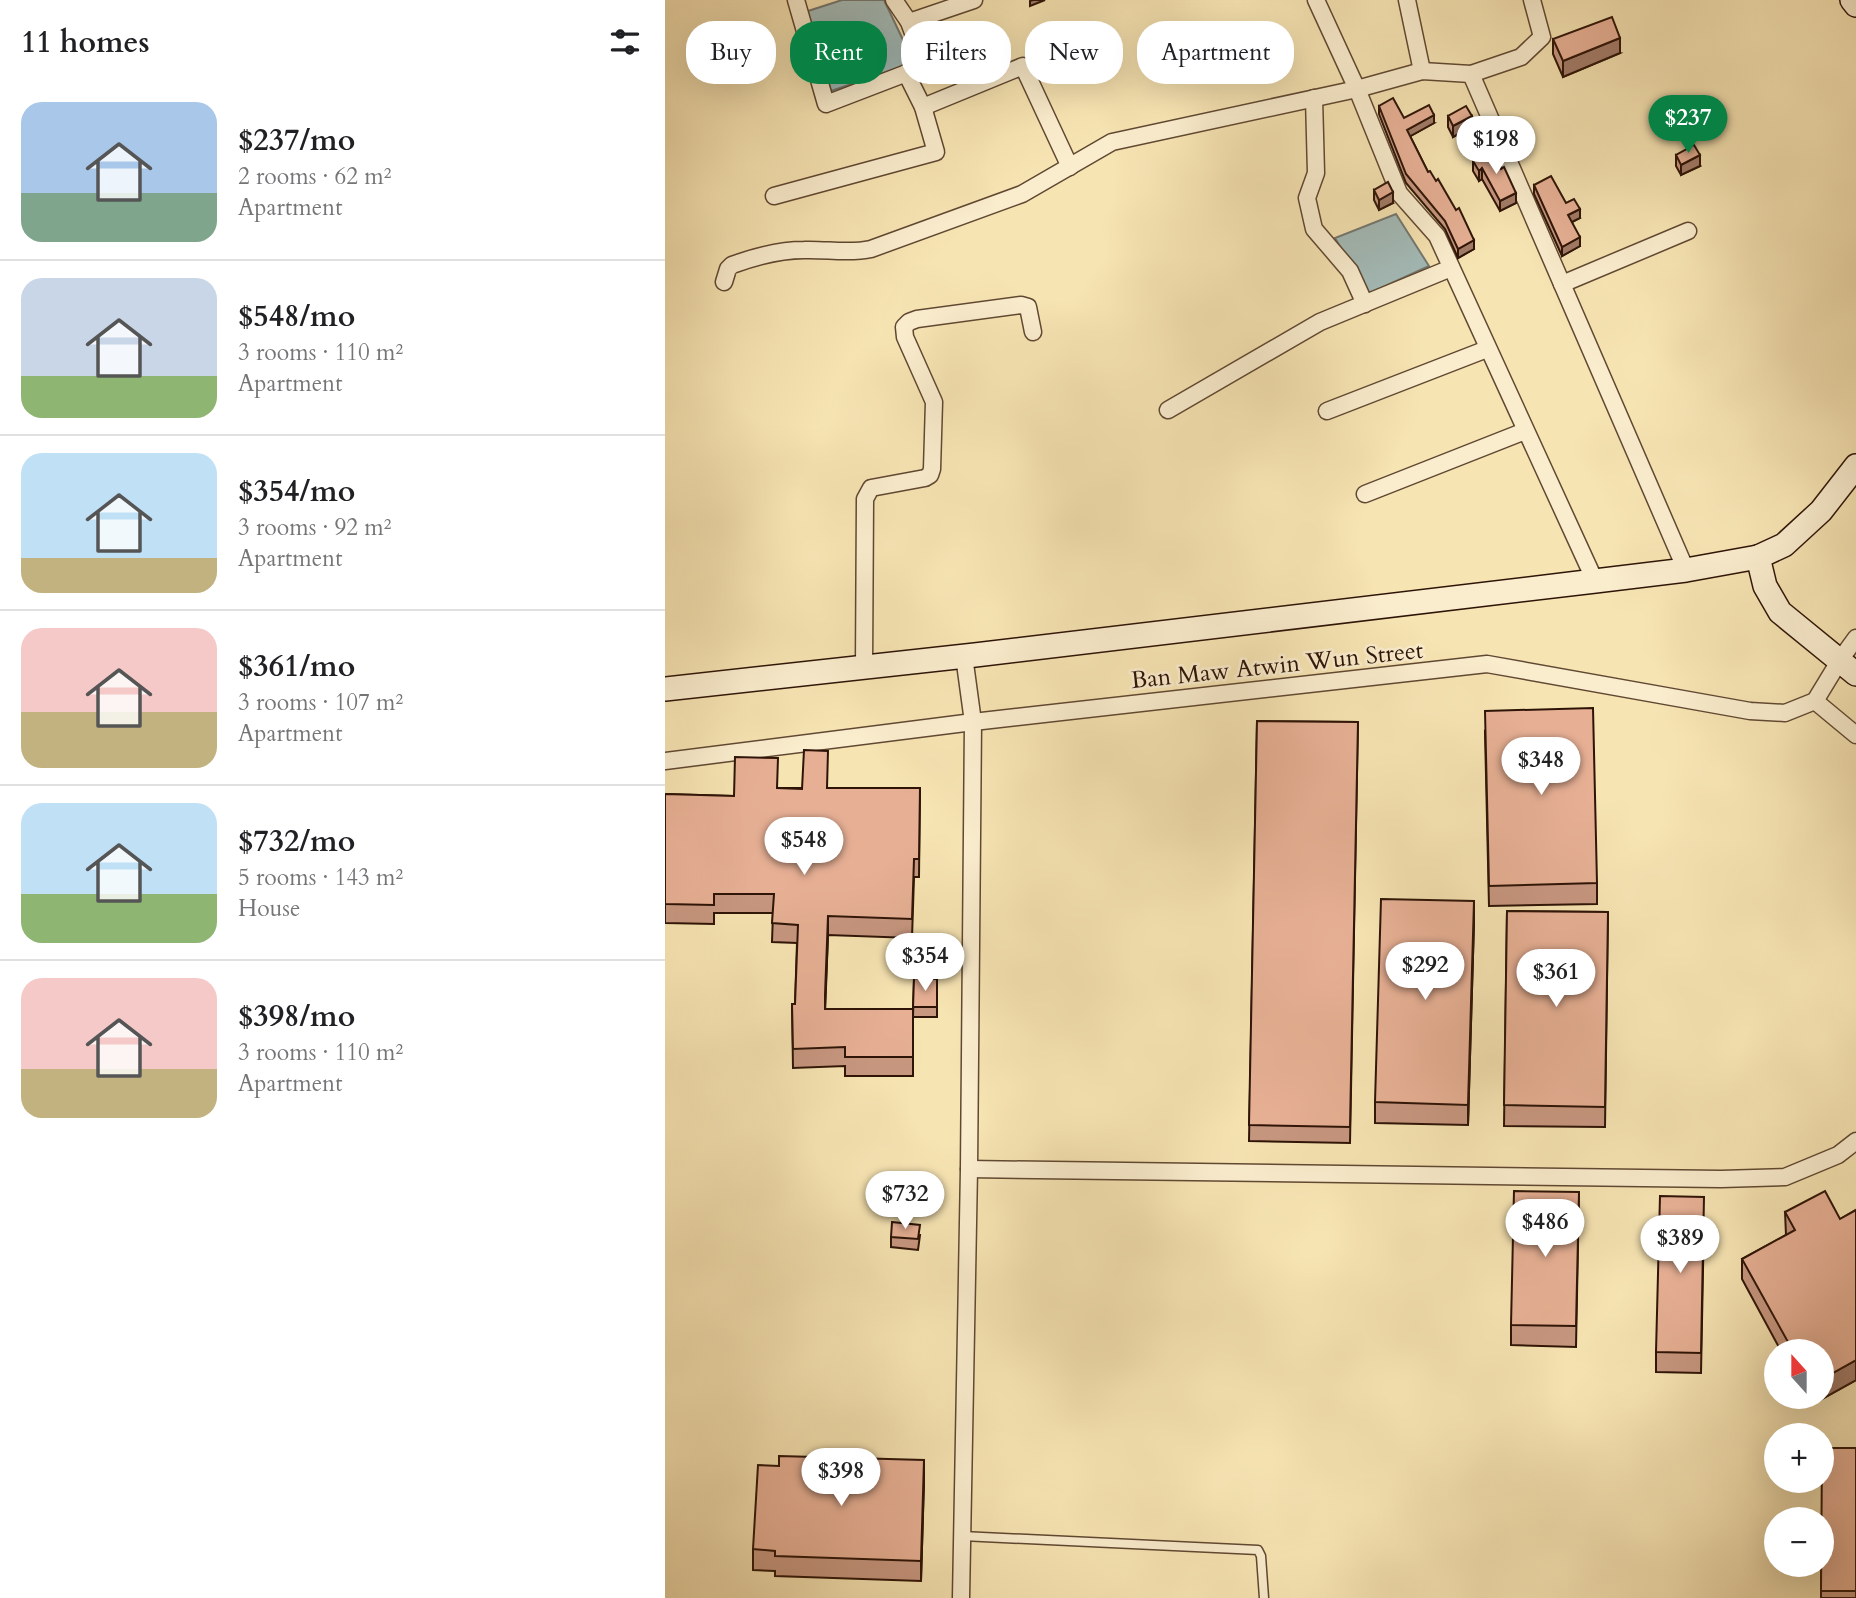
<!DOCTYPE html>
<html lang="en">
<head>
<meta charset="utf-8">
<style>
  :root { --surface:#fff; --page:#f2f2f2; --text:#202124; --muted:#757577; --line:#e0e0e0; --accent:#0b8043 }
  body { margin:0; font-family:Cardo,serif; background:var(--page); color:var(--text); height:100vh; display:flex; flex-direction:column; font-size:26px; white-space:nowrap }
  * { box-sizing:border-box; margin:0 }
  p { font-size:23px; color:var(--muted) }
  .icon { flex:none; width:38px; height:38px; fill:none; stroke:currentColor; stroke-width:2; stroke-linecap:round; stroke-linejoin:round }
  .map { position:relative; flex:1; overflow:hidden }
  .drawer { display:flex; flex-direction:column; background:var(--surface); width:665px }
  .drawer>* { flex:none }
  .top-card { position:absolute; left:21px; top:21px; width:665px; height:63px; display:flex; gap:14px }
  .needle { width:46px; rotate:339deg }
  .tools { position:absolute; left:1099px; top:1339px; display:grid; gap:14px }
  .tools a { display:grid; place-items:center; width:70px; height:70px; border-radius:50%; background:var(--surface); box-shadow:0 7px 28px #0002; font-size:35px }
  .price { position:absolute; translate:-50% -60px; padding:0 16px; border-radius:24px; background:#fff; color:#222; font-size:23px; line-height:46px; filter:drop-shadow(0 2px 4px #0008) }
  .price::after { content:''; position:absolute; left:50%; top:42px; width:21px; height:16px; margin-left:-10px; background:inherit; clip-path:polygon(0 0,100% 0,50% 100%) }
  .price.active { background:var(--accent); color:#fff }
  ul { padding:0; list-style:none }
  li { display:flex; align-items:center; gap:21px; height:175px; padding:0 21px }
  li+li { border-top:2px solid var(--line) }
  li span { display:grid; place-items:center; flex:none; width:196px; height:140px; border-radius:21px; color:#555 }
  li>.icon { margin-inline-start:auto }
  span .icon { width:84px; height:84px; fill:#fffc; stroke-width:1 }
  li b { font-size:30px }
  h2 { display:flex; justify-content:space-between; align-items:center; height:84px; padding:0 21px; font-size:30px }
  .pill { padding:0 24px; border-radius:28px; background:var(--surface); box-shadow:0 7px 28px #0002; font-size:24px; line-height:63px }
  .pill.active { background:var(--accent); color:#fff }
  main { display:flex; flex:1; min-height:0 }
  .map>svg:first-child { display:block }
  .water { fill:#a3bbb8; stroke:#747871; stroke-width:2 }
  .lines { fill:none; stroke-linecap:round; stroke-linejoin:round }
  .lane-casing { stroke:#604832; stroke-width:11 }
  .street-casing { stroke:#604832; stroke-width:19 }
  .secondary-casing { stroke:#2e1407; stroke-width:26 }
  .lane { stroke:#faedce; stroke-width:8 }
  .street { stroke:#faedce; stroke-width:16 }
  .secondary { stroke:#faedce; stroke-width:23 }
  .wall { fill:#c79780; stroke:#2e1407; stroke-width:2 }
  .shaded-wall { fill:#a27b68; stroke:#2e1407; stroke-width:2 }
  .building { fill:#e7b095; stroke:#2e1407; stroke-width:2 }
  .labels { text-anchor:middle; stroke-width:5; stroke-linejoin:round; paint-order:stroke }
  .street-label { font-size:24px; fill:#2e1407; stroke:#faedce }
</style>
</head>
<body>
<main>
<section class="drawer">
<h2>11 homes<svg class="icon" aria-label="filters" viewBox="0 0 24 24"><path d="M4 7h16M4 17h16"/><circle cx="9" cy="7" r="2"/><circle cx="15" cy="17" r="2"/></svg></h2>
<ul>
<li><span style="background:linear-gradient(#a9c7e8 65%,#7fa58c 0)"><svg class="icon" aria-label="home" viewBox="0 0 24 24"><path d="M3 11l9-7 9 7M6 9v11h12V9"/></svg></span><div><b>$237/mo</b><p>2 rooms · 62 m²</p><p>Apartment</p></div></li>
<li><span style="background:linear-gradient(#c9d6e8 70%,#8fb573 0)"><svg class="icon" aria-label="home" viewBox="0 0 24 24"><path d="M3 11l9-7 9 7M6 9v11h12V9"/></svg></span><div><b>$548/mo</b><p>3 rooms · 110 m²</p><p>Apartment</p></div></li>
<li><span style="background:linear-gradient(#bfe0f5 75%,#c2b280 0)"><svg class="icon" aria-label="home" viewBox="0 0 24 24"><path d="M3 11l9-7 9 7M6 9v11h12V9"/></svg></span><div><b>$354/mo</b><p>3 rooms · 92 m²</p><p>Apartment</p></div></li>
<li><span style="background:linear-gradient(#f6c9c9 60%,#c2b280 0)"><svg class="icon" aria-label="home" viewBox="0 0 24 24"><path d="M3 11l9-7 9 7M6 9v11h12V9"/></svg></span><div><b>$361/mo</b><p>3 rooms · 107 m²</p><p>Apartment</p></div></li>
<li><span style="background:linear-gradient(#bfe0f5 65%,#8fb573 0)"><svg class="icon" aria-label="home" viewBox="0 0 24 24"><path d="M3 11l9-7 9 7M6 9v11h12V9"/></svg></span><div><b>$732/mo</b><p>5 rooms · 143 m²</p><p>House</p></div></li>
<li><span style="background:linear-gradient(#f6c9c9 65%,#c2b280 0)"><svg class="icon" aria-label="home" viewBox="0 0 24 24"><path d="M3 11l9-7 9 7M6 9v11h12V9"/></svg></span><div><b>$398/mo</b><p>3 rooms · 110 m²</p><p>Apartment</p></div></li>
</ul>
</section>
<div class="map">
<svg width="1191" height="1598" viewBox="0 0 1191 1598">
  <rect width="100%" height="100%" fill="#f7e4b3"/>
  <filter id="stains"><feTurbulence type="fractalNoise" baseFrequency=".00286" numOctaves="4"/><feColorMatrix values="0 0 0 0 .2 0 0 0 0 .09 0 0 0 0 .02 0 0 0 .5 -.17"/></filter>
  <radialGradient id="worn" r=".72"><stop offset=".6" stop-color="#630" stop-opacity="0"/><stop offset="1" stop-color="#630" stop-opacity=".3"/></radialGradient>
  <!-- water -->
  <g class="water">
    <path d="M177,0H219L249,63L166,91L140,12Z"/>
    <path d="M731,214L764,266L703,294L670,238Z"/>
  </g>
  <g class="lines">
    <!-- lane casing -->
    <g class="lane-casing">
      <path id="lane" d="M297,1536L593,1550L596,1556L599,1598"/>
    </g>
    <!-- street casing -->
    <g class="street-casing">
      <g id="street">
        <path d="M131,0L161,104L260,66L244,22L229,0"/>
        <path d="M651,0L692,89L734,193L772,236L930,581"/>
        <path d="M742,0L757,71"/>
        <path d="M244,22L309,0"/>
        <path d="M806,74L1021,570"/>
        <path d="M649,98L651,173L642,198L649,229L685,271L700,304"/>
        <path d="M258,107L358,66L405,167"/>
        <path d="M109,196L271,152L258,107L241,73"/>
        <path d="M59,282L63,269L67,265C89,257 116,250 139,250C161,249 184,254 206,249L357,194L447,142L692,89L757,71L806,74L856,57L877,37L867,0"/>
        <path d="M897,284L1023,231"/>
        <path d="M503,410L655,322L786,268"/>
        <path d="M662,411L822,349"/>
        <path d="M700,494L860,431"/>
        <path d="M199,667L200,499L206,488L260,478L265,475L267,469L269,402L240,337L239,327L244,322L252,319L356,305L363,307L368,332"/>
        <path d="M1150,701L1191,735"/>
        <path d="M0,761L308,722L822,664L1085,711L1120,713L1150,701L1175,660L1191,638"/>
        <path d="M304,1169L1056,1179L1120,1177L1173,1155L1191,1141"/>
        <path d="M296,1598L304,1169L308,722L299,656"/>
      </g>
    </g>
    <!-- secondary casing -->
    <g class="secondary-casing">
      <g id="secondary">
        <path d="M1187,0L1191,5"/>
        <path d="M1093,557L1100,586L1115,612L1191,674"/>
        <path d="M0,689L310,655L930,581L1021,570L1093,557L1119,545L1156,511L1191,466"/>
      </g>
    </g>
    <!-- lane -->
    <use href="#lane" class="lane"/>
    <!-- street -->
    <use href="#street" class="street"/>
    <!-- secondary -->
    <use href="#secondary" class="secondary"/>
  </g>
  <!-- wall -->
  <g class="wall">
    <path d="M888,39L955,53L898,77L888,54Z"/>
    <path d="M714,106L739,118L769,123L745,136L763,172L809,249L793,258L780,229L741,183L714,114Z"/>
    <path d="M783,116L807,127L788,137L783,127Z"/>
    <path d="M1011,155L1035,166L1016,175L1011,166Z"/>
    <path d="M808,161L836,169L851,203L835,211L817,179L814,181L808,171Z"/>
    <path d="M869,185L901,203L915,218L907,222L915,246L897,256L869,194Z"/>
    <path d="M709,190L728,203L714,210L709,200Z"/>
    <path d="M592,721L693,722L685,1143L584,1141Z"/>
    <path d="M820,732L932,883V904L824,906Z"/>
    <path d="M112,788H255L254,877H249L247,938L163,935L160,1006V1009H248V1076H180V1066L128,1068L127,1004H130L132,943L107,942L108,913H49V924L0,923V794L69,796Z"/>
    <path d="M842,911L943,912L940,1127L839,1126Z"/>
    <path d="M809,922L803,1125L710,1123V1102Z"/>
    <path d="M249,978L272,979V1017H248Z"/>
    <path d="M914,1192L911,1347L846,1345V1325Z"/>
    <path d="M258,1194L256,1212L236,1210V1200Z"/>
    <path d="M1191,1210V1380L1146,1405L1142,1396H1157V1351H1116L1077,1279V1259L1121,1235L1120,1212L1175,1219Z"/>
    <path d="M1039,1218L1036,1373L991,1372V1352Z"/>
    <path d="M255,1235L253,1250L226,1247V1237Z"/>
    <path d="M1191,1448V1598H1156V1564Z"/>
    <path d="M259,1480L256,1581L110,1576V1571L88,1570V1549Z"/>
  </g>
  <!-- shaded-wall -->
  <g class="shaded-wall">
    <path d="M368,0H380L365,6V1Z"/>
    <path d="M955,38V53L898,77V61Z"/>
    <path d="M769,115V123L742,138V130Z"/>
    <path d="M807,116V127L788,137V126Z"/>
    <path d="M1035,155V166L1016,175V165Z"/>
    <path d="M817,168V179L814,181V171Z"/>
    <path d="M728,192V203L714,210V200Z"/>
    <path d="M851,193V203L835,211V201Z"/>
    <path d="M915,209V218L903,224V215Z"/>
    <path d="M915,237V246L897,256V247Z"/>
    <path d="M809,240V249L793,258V249Z"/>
    <path d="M809,901V922L803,1125V1105Z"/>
    <path d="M163,916V935L160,1014V995Z"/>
    <path d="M1191,1360V1380L1146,1405V1396H1157V1379Z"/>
    <path d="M259,1460V1480L256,1581V1561Z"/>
  </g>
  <!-- building -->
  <g class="building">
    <path d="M947,17L955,38L898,61L888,39Z"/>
    <path d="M728,98L739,118L764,105L769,115L742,130L763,172L765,171L771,181L773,179L791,210L794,208L809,240L793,249L780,221L741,174L714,106Z"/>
    <path d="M801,106L807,116L788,126L783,116Z"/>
    <path d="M1029,145L1035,155L1016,165L1011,155Z"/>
    <path d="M827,151L836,169L839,167L851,193L835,201L817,168L814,171L808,161Z"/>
    <path d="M886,176L901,203L909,199L915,209L903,215L915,237L897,247L869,185Z"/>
    <path d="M723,182L728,192L714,200L709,190Z"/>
    <path d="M928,708L932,883L824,886L820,711Z"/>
    <path d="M592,721L693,722L685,1127L584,1125Z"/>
    <path d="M139,750L163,751L162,788H255L254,859H249L247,919L163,916L160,995V1009H248V1057H180V1047L128,1049L127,1004H130L133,925L107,923L109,894H49V905L0,904V794L69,796L70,757L113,758L112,788L137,789Z"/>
    <path d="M716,899L809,901L803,1105L710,1102Z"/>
    <path d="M842,911L943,912L940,1107L839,1105Z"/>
    <path d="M249,978L272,979V1007H248Z"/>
    <path d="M238,1182L258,1184L256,1202L236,1200Z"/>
    <path d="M849,1191L914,1192L911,1326L846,1325Z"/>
    <path d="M1160,1191L1175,1219L1191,1210V1360L1157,1379V1351H1128L1077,1259L1130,1230L1120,1212Z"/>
    <path d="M995,1196L1039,1197L1036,1353L991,1352Z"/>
    <path d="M227,1222L255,1225L253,1239L226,1237Z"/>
    <path d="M1157,1448H1191V1591H1156Z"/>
    <path d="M114,1456L259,1460L256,1561L110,1556V1551L88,1549L93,1465L114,1466Z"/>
  </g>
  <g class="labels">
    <!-- street labels -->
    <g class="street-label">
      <text transform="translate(612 665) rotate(-6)" y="8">Ban Maw Atwin Wun Street</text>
    </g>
  </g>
  <rect width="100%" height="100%" filter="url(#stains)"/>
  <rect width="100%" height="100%" fill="url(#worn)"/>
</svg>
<div class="tools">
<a><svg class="needle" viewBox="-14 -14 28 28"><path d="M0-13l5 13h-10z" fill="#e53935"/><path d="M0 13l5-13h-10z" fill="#757577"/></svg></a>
<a>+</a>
<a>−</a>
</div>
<b class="price active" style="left:1023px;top:155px">$237</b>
<b class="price" style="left:831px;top:176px">$198</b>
<b class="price" style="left:876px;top:797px">$348</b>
<b class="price" style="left:139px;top:877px">$548</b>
<b class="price" style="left:260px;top:993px">$354</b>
<b class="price" style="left:760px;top:1002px">$292</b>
<b class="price" style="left:891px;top:1009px">$361</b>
<b class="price" style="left:240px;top:1231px">$732</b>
<b class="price" style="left:880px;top:1259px">$486</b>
<b class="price" style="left:1015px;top:1275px">$389</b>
<b class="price" style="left:176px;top:1508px">$398</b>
<div class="top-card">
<a class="pill">Buy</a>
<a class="pill active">Rent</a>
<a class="pill">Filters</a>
<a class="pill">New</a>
<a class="pill">Apartment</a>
</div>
</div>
</main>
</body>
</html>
